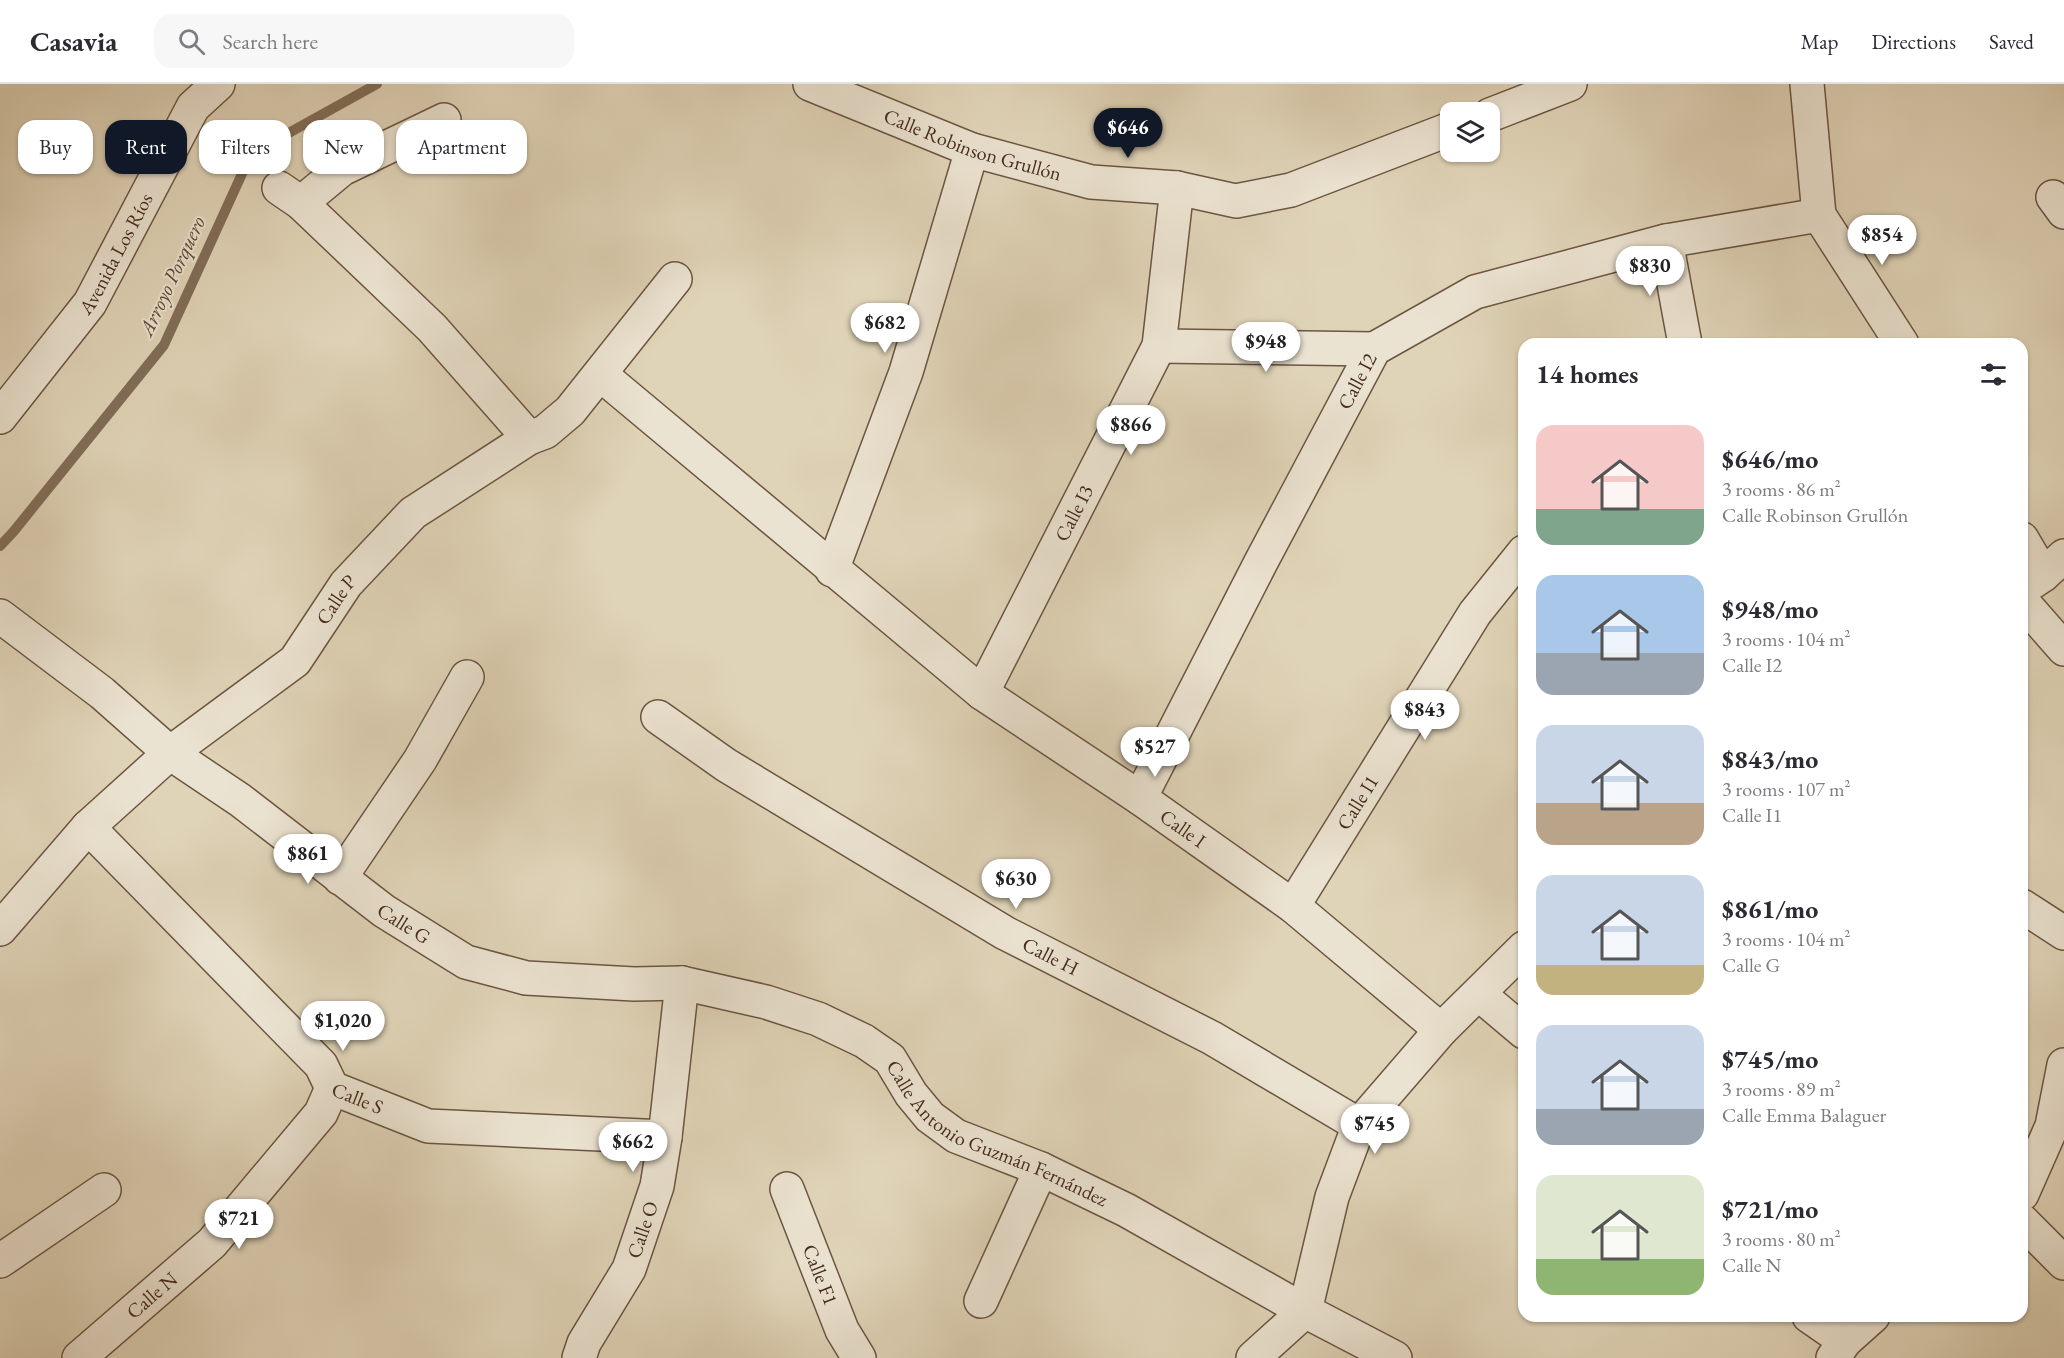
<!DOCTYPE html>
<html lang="en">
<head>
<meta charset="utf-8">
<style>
  :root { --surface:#fff; --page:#f7f7f7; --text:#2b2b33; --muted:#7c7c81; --line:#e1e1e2; --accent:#111827 }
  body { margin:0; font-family:"EB Garamond",serif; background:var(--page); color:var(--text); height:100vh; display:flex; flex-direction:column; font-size:22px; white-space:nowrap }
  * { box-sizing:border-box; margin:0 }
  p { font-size:20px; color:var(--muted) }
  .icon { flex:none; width:33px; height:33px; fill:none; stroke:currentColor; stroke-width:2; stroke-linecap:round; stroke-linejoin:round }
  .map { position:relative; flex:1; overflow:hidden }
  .sheet { position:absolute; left:1518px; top:254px; width:510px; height:984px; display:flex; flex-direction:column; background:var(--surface); border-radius:18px; box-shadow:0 2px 4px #0004 }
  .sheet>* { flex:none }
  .top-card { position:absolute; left:18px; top:36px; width:570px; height:54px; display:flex; gap:12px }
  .buttons { position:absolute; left:1440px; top:18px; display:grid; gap:12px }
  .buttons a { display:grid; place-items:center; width:60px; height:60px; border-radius:12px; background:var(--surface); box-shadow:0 2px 4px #0004; font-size:30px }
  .price { position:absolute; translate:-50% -51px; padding:0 14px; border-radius:21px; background:#fff; color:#222; font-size:20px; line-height:39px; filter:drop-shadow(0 2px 3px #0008) }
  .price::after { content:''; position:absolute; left:50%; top:36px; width:18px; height:14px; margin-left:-9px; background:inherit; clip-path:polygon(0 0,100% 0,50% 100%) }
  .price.on { background:var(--accent); color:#fff }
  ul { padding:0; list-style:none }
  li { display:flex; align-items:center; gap:18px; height:150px; padding:0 18px }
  li span { display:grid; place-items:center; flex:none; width:168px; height:120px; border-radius:18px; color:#555 }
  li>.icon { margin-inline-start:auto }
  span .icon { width:72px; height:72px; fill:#fffc; stroke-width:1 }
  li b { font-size:26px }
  h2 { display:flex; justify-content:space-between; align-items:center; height:72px; padding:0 18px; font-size:26px }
  .chip { padding:0 21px; border-radius:18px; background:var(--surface); box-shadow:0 2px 4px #0004; font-size:21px; line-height:54px }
  .chip.on { background:var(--accent); color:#fff }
  header { display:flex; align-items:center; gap:36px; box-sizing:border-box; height:84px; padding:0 30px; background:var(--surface); border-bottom:2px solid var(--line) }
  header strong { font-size:28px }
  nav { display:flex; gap:33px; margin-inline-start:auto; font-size:21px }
  .search { width:420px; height:54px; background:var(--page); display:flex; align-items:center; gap:15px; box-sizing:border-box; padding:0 21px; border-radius:18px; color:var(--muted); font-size:22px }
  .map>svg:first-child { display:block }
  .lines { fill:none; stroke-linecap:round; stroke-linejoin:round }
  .stream { stroke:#826e59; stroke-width:10 }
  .minor-casing { stroke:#6c5542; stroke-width:36 }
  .minor { stroke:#ebe3d1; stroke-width:33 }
  .labels { text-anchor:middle; stroke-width:4.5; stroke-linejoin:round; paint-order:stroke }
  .street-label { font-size:20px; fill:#452b1b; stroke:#ebe3d1 }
  .water-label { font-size:21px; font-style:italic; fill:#5e4735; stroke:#ebe3d1 }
</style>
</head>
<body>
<header>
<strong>Casavia</strong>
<div class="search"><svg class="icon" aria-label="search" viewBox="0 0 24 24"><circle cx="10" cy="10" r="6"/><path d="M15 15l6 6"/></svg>Search here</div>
<nav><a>Map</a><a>Directions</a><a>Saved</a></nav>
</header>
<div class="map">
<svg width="2064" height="1274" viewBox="0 0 2064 1274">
  <rect width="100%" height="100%" fill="#e0d4b8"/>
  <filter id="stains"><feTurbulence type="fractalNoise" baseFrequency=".00333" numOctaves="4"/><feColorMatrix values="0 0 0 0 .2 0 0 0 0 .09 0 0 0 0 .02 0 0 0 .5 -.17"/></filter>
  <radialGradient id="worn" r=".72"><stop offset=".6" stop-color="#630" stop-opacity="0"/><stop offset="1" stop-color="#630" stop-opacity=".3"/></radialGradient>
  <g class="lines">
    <!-- stream -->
    <path class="stream" d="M0,462L14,447L164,261L251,70L377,0"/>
    <!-- minor casing -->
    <g class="minor-casing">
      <g id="minor">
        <path id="s1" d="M810,0L972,66L1091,98L1177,104L1236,117L1291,106L1450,45"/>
        <path d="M1807,0L1819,131L1902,260"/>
        <path d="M1490,31L1570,0"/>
        <path d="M279,104L301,119L432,244L529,354"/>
        <path d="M2053,113L2064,128"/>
        <path d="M301,119L342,85L444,36"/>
        <path d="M1666,157L1685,260"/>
        <path d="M1159,262L1374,265"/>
        <path id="s2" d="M600,290L982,609L1140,714L1293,822L1441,946"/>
        <path id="s3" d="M0,333L90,219L193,23L218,0"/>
        <path d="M2022,455L2043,491"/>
        <path d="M832,486L906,288L972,66"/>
        <path d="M2022,505L2043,491L2064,472"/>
        <path d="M2022,517L2064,565"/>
        <path id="s4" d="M0,532L102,609L170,669L240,716L384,827L466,878L526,894L634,900L682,899L766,918L818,935L864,957L890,975L911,1010L930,1033L956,1052L1041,1085L1126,1126L1305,1227L1395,1274"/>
        <path id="s5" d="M982,609L1159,262L1177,104"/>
        <path id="s6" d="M658,633L726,681L1005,849L1212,954L1359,1041"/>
        <path id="s7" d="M1140,714L1261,478L1374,265L1475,208L1666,157L1819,131"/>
        <path id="s8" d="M88,743L321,981L332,1004L428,1042L665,1053"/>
        <path d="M340,794L420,676L467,593"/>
        <path id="s9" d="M1293,822L1475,529L1524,468"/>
        <path d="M2022,822L2064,849"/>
        <path id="s10" d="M0,845L88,743L170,669L295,577L346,500L413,429L529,354L545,348L570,327L675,195"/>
        <path d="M1479,910L1524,948"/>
        <path id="s11" d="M787,1105L842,1246L859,1274"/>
        <path d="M2022,1110L2052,1042L2064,981"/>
        <path d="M2022,1137L2064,1179"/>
        <path d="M0,1177L104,1106"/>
        <path d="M981,1217L1041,1085"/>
        <path d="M1809,1232L1845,1257"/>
        <path id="s12" d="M79,1274L212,1159L321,1029L332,1004"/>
        <path id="s13" d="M579,1274L584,1259L629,1185L657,1102L665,1053L682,899"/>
        <path d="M1253,1274L1305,1227L1332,1113L1359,1041L1441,946L1524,864"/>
        <path d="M1833,1274L1845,1257L1873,1232"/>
      </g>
    </g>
    <!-- minor -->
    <use href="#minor" class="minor"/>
  </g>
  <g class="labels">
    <!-- street labels -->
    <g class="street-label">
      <text dy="7" stroke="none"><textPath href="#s1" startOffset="174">Calle Robinson Grullón</textPath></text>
      <text dy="7" stroke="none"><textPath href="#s3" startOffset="201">Avenida Los Ríos</textPath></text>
      <text dy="7" stroke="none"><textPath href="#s7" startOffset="470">Calle I2</textPath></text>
      <text dy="7" stroke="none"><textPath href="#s5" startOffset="202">Calle I3</textPath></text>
      <text dy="7" stroke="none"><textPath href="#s10" startOffset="474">Calle P</textPath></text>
      <text dy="7" stroke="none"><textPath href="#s9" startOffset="122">Calle I1</textPath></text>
      <text dy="7" stroke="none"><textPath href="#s2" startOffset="740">Calle I</textPath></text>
      <text dy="7" stroke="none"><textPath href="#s4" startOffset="508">Calle G</textPath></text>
      <text dy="7" stroke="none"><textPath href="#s6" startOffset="460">Calle H</textPath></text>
      <text dy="7" stroke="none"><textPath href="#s8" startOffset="386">Calle S</textPath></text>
      <text dy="7" stroke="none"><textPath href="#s4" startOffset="1158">Calle Antonio Guzmán Fernández</textPath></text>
      <text dy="7" stroke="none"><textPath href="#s13" startOffset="144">Calle O</textPath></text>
      <text dy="7" stroke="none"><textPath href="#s11" startOffset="92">Calle F1</textPath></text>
      <text dy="7" stroke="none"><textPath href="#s12" startOffset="96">Calle N</textPath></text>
    </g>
    <!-- water labels -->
    <g class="water-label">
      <text transform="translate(172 192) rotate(-65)" y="7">Arroyo Porquero</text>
    </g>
  </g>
  <rect width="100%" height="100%" filter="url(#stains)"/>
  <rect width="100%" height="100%" fill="url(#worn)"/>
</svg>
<div class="buttons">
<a><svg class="icon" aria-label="layers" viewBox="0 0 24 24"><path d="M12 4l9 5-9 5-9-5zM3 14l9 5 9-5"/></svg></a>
</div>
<b class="price on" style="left:1128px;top:75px">$646</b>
<b class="price" style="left:1882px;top:182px">$854</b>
<b class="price" style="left:1650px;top:213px">$830</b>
<b class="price" style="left:885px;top:270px">$682</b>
<b class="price" style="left:1266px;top:289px">$948</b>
<b class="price" style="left:1131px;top:372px">$866</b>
<b class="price" style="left:1425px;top:657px">$843</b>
<b class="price" style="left:1155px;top:694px">$527</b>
<b class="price" style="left:308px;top:801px">$861</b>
<b class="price" style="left:1016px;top:826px">$630</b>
<b class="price" style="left:343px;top:968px">$1,020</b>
<b class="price" style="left:1375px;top:1071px">$745</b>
<b class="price" style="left:633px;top:1089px">$662</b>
<b class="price" style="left:239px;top:1166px">$721</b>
<div class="top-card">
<a class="chip">Buy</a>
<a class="chip on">Rent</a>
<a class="chip">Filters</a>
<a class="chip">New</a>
<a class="chip">Apartment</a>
</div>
<section class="sheet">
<h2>14 homes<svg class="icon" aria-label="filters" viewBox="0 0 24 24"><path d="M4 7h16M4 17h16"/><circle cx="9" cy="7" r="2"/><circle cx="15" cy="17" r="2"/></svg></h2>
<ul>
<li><span style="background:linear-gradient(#f6c9c9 70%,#7fa58c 0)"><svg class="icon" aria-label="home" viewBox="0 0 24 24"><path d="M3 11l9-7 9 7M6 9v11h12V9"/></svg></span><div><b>$646/mo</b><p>3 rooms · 86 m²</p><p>Calle Robinson Grullón</p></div></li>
<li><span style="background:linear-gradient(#a9c7e8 65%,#9aa5b1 0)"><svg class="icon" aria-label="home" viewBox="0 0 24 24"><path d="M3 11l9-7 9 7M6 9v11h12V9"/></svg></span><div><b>$948/mo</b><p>3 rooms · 104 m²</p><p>Calle I2</p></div></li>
<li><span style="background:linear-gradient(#c9d6e8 65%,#b9a48a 0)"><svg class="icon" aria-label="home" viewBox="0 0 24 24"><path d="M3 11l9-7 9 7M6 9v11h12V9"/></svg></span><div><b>$843/mo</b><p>3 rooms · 107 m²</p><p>Calle I1</p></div></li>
<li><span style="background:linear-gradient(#c9d6e8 75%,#c2b280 0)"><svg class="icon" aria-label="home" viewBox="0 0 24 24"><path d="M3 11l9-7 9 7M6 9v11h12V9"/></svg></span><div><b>$861/mo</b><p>3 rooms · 104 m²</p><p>Calle G</p></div></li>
<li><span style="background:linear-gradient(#c9d6e8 70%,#9aa5b1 0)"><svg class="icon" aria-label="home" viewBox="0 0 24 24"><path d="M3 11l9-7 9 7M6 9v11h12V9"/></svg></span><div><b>$745/mo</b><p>3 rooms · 89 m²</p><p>Calle Emma Balaguer</p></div></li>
<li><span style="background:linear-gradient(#dfe7d0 70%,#8fb573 0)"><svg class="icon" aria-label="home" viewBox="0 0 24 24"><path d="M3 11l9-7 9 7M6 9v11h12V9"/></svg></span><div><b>$721/mo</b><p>3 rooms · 80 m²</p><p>Calle N</p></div></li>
</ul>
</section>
</div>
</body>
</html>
